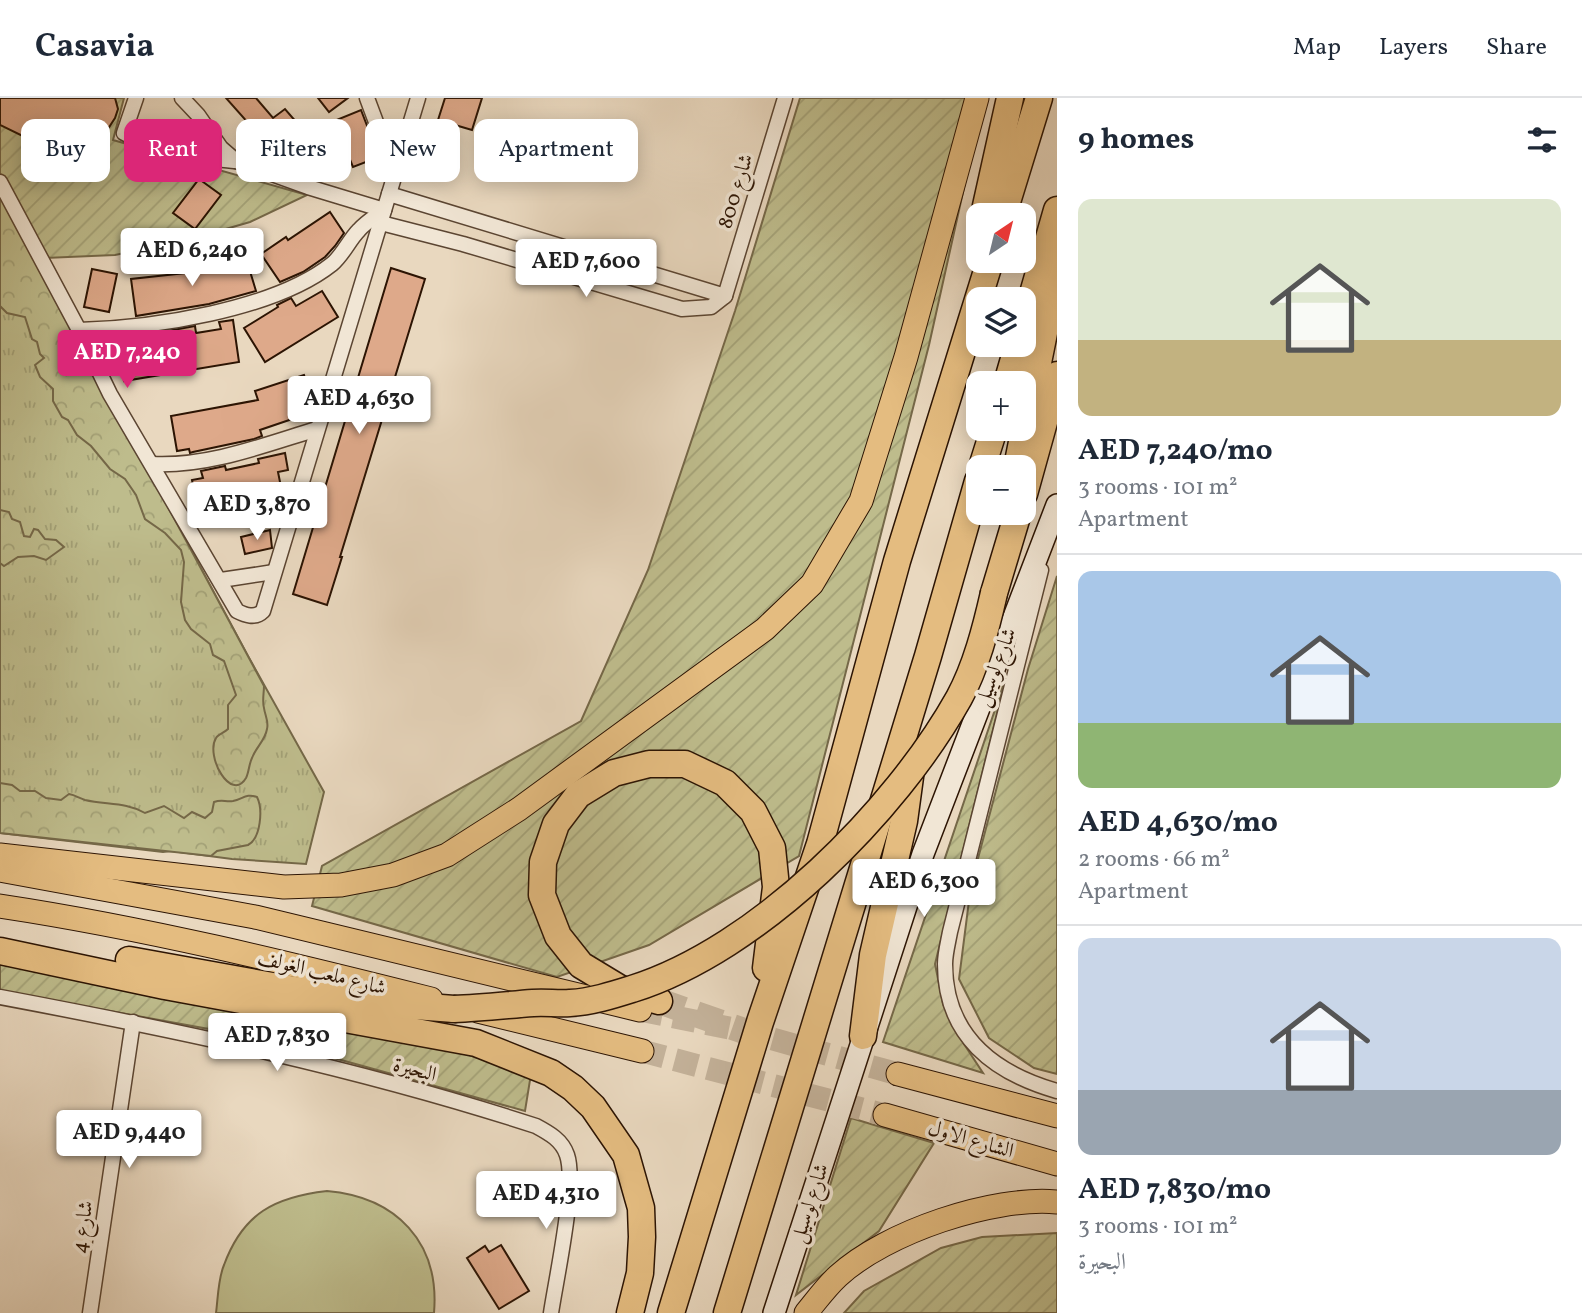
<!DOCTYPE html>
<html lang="en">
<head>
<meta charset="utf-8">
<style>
  :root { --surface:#fff; --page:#f2f2f3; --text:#1f2937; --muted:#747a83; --line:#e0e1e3; --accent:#db2777 }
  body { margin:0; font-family:Vollkorn,Amiri,serif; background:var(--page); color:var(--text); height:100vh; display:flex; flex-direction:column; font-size:26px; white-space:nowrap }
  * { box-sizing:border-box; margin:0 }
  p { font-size:23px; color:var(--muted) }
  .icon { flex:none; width:38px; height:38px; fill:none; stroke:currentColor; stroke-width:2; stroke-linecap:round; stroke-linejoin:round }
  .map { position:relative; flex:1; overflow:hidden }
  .side { display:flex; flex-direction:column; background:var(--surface); width:525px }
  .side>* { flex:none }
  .banner { position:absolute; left:21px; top:21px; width:665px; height:63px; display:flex; gap:14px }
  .needle { width:46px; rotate:35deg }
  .controls { position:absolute; left:966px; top:105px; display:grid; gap:14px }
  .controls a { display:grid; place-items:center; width:70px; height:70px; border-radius:14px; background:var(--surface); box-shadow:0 4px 18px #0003; font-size:35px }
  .price { position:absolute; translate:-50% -60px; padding:0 16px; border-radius:7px; background:#fff; color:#222; font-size:23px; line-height:46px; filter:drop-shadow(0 2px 4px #0008) }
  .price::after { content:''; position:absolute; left:50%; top:42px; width:21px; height:16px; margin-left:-10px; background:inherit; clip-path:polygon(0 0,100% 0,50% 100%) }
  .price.current { background:var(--accent); color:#fff }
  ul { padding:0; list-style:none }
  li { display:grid; align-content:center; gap:14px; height:371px; padding:0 21px }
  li+li { border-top:2px solid var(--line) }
  li span { display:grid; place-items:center; height:217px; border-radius:14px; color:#555 }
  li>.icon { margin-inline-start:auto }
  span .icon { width:126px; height:126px; fill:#fffc; stroke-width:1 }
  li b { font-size:30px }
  h2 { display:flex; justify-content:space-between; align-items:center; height:84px; padding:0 21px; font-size:30px }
  .chip { padding:0 24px; border-radius:14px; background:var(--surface); box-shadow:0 4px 18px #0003; font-size:24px; line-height:63px }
  .chip.current { background:var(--accent); color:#fff }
  header { display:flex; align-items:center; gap:42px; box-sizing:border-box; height:98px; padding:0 35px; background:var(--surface); border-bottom:2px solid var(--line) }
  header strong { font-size:33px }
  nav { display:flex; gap:38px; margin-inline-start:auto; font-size:24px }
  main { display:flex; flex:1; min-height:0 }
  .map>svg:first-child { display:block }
  .grass { fill:url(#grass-tufts); stroke:#756848; stroke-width:2 }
  .forest { fill:url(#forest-crowns); stroke:#756848; stroke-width:2 }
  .park { fill:#bebc8c; stroke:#756848; stroke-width:2 }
  .garden { fill:url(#garden-furrows); stroke:#756848; stroke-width:2 }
  .building { fill:#dea98a; stroke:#2c1403; stroke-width:2 }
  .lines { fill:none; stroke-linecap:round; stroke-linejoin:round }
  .primary-tunnel { stroke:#c3b199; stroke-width:23; stroke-dasharray:23 11; stroke-linecap:butt }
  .highway-tunnel { stroke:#c3b199; stroke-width:26; stroke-dasharray:26 13; stroke-linecap:butt }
  .street-casing { stroke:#5b4532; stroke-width:17 }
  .secondary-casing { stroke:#2c1403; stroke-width:24 }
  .primary-casing { stroke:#2c1403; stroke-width:25 }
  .highway-casing { stroke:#2c1403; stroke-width:29 }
  .street { stroke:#f1e6d5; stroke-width:14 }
  .secondary { stroke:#f1e6d5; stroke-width:21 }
  .primary { stroke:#e4bc80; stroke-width:23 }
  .highway { stroke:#e4bc80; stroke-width:26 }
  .highway-bridge-casing { stroke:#2c1403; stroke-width:29; stroke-linecap:butt }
  .highway-bridge { stroke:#e4bc80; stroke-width:26 }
  .labels { text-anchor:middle; stroke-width:7; stroke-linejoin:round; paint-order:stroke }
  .street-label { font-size:21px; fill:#2c1403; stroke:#f1e6d5 }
</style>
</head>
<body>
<header>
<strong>Casavia</strong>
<nav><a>Map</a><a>Layers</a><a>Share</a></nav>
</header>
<main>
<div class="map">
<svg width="1057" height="1215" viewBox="0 0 1057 1215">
  <defs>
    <pattern id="grass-tufts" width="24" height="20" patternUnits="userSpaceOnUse" patternTransform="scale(1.75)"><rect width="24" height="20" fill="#bebc8c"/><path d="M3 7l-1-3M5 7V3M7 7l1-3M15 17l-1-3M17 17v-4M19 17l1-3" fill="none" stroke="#a3a177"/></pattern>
    <pattern id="forest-crowns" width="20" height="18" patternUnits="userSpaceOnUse" patternTransform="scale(1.75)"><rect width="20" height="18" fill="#bebc8c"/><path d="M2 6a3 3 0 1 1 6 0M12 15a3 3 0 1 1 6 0" fill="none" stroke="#a3a177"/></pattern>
    <pattern id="garden-furrows" width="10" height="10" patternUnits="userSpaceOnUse" patternTransform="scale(1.75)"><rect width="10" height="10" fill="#bebc8c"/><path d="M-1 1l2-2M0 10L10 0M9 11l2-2" fill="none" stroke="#a3a177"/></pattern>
  </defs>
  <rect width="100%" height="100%" fill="#e9d8bf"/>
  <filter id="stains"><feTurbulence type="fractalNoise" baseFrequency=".00286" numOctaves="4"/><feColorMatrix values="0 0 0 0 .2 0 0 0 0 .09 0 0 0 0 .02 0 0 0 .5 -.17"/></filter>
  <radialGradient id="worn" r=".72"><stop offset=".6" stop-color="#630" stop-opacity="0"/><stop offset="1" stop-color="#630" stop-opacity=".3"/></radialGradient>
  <!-- grass -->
  <path class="grass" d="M0,96L248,558L324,694L306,766L232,761L171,753L163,754L0,735Z"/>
  <!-- forest -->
  <g class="forest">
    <path d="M0,96L264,588C264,595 262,603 264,610C265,618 269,623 267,631C265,643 256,649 252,660C249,666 249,674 246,680C231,705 205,658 216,640C218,636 224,635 228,631V607L236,597L224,563L213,557L210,546L191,531L185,522L181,504L184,464L181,452L165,435L145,421L136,397L125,381L110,371L91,348L77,337L68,322L62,319L53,303V291L40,279L35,267L44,260L40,256L37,244L32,241L25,219L7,215L0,208Z"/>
    <path d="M0,412L9,414L12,421L20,424L24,438L30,439L34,431L38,432L45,441L56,442L64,449L46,462L34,458L18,459L4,468L0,465Z"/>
    <path d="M0,685L12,687L20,693H35L46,700L61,702L69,696C75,697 79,700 85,702C106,707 126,704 145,715L164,708L184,720L192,714L205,720L212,714L214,704C222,701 225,704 233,703C243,701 246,695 257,699C263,711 261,740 248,747L217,753L211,758L0,735Z"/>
  </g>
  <!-- park -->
  <path class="park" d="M327,1093C396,1099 440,1144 434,1215H216C218,1200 218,1181 224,1167C243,1115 275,1099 327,1093Z"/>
  <!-- garden -->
  <g class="garden">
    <path d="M0,0H124L113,42L307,97L250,124L184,143L115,157L45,160L0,75Z"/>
    <path d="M800,0H984L929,247L799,758L649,847L557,879L312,808L322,768L581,623L648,472L735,213Z"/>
    <path d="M1057,478V976L1034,970L989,940L959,881L971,787L1028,571Z"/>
    <path d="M1006,579L935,866L943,906L964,946L983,975L883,944Z"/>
    <path d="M0,859L423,943L531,976L525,1013L269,942L0,893Z"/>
    <path d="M851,1020L934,1045L879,1133L796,1197Z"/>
    <path d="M1057,1135V1215H844L864,1193L941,1150L982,1139Z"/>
  </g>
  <!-- building -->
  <g class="building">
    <path d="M0,0H115L118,11L115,20L106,34L73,47L54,48L35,44L0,27Z"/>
    <path d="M226,0H256L273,20L285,11L304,33L287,47L284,44L273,53Z"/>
    <path d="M318,0H348L329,14Z"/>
    <path d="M445,0H482L472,32L438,22Z"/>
    <path d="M361,12L379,59L353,69L334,23Z"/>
    <path d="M199,81L221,97L195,131L173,115Z"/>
    <path d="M330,114L344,135L335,148L325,159L303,174L280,184L261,156L286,139L288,142Z"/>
    <path d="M246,160L256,193L209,206L136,218L131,181L195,174Z"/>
    <path d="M391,170L425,181L340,459H342L327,507L293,496Z"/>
    <path d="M92,171L117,176L109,214L84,209Z"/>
    <path d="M322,193L338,219L265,264L244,230L278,209L277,207L291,200L296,208Z"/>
    <path d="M233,222L239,264L124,283L117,241L133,239L134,245L163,241L162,234L195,228L196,235L221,231L219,224Z"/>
    <path d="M304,277L315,308L313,314L260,332L262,338L254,341L193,354L190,355L189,351L177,353L171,318L258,302L255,293Z"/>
    <path d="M285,355L288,372L278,374L283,399L199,418L192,382L203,380L201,373L225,368L226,372L259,365L258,361Z"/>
    <path d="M270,432L272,450L245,456L241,439Z"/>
    <path d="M501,1147L529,1193L499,1211L467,1160L485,1148L489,1154Z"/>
  </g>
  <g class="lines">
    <!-- primary-tunnel -->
    <g class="primary-tunnel">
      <path d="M640,912L744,933L898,976"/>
      <path d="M642,953L885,1017"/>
    </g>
    <!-- highway-tunnel -->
    <path class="highway-tunnel" d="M659,903L744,933"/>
    <!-- street casing -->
    <g class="street-casing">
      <g id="street">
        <path d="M136,0L124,35C147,48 171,51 196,54C202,54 206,58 212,60C219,62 227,62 235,63"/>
        <path d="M182,0L198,17L221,50L236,63L308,89L384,112"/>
        <path d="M367,0L395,75"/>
        <path d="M0,84L79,232L110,296L237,513C245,517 255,521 263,513L418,0"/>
        <path d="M389,96L725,198"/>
        <path d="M381,125L463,146L682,211L711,209L725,198L785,0"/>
        <path d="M79,232C152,230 274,212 332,166C343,157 349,142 359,132C366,124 376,118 384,112"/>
        <path d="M152,366C208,369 264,347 317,331"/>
        <path d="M1041,472L950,834C948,845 945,856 945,866C945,938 994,975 1057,993"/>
        <path d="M221,482L274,474"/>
        <path d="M0,899C181,933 361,971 536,1028C549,1035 562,1042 567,1057C577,1086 556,1181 551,1215"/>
        <path d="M90,1215L133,924"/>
      </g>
    </g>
    <!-- secondary casing -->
    <g class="secondary-casing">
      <path id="secondary" d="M774,1215L923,756L1057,407"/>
    </g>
    <!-- primary casing -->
    <g class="primary-casing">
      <g id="primary">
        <path d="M0,757L284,789L341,787L393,777L447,757L519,711L765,531L812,486L861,403L906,259L977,0"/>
        <path d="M0,772L255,819L640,912"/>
        <path d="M0,808C146,830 288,865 431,901"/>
        <path d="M478,913L642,953"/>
        <path d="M898,976L1057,1018"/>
        <path d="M885,1017L1057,1066"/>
        <path d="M806,1215C816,1203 826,1189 838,1178C886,1134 993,1098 1057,1104"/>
      </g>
    </g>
    <!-- highway casing -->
    <g class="highway-casing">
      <g id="highway">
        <path d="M984,117L1010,0"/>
        <path d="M1003,117L1039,0"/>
        <path d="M1024,227L1057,112"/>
        <path d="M1007,285L1018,247"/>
        <path d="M982,369L994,331"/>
        <path d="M1017,369L1057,170"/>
        <path d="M1024,396L1057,277"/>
        <path d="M994,495L1018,415"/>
        <path d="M0,853L165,888L476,945L551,975L573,990L593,1009L626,1057L641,1110L642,1139L640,1175L630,1215"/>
        <path d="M129,862L361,904L454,911"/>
        <path d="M659,903L624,893L581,867L558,838L542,797L543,764L556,726L578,697L614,675L649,666H685L725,685L753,713L772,750L776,789L766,870"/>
        <path d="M863,938L873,857L904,723L912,664"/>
        <path d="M671,1215L760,924L820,746L897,463L990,163"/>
        <path d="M727,1215L928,558L978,383"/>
      </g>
    </g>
    <!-- street -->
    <use href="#street" class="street"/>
    <!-- secondary -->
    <use href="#secondary" class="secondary"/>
    <!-- primary -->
    <use href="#primary" class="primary"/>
    <!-- highway -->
    <use href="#highway" class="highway"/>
    <!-- highway-bridge casing -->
    <g class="highway-bridge-casing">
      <path id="highway-bridge" d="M454,911C481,910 507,907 533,905C546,904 558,906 570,905C591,904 613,897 632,891C759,851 895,714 959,600C976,569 986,530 994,495"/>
    </g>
    <!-- highway-bridge -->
    <use href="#highway-bridge" class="highway-bridge"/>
  </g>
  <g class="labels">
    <!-- street labels -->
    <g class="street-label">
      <text transform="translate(735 93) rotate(-73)" y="7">شارع 800</text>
      <text transform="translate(995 569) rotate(-69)" y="7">شارع لوسيل</text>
      <text transform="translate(322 874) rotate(14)" y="7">شارع ملعب الغولف</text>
      <text transform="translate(415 971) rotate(15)" y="7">البحيرة</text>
      <text transform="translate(971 1041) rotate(16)" y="7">الشارع الاول</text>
      <text transform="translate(809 1105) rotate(-72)" y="7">شارع لوسيل</text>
      <text transform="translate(82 1129) rotate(-82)" y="7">شارع 4</text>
    </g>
  </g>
  <rect width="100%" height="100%" filter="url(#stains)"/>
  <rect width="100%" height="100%" fill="url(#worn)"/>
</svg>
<div class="controls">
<a><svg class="needle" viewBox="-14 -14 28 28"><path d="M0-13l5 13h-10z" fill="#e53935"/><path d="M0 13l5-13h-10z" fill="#747a83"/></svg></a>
<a><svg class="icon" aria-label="layers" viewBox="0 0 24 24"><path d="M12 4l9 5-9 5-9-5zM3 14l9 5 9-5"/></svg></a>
<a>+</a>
<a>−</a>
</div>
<b class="price" style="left:192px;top:190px">AED 6,240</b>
<b class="price" style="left:586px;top:201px">AED 7,600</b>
<b class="price current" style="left:127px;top:292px">AED 7,240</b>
<b class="price" style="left:359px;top:338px">AED 4,630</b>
<b class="price" style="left:257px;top:444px">AED 3,870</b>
<b class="price" style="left:924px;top:821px">AED 6,300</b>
<b class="price" style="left:277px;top:975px">AED 7,830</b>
<b class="price" style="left:129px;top:1072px">AED 9,440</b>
<b class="price" style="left:546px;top:1133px">AED 4,310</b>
<div class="banner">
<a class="chip">Buy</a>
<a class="chip current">Rent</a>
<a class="chip">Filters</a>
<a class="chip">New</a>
<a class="chip">Apartment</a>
</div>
</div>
<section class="side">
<h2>9 homes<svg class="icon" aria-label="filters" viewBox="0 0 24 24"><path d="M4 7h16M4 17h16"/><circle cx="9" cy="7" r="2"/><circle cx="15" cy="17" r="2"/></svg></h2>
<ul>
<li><span style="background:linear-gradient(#dfe7d0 65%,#c2b280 0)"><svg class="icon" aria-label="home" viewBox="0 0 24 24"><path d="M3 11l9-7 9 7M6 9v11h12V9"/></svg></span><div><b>AED 7,240/mo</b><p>3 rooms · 101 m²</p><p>Apartment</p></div></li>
<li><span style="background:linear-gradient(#a9c7e8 70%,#8fb573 0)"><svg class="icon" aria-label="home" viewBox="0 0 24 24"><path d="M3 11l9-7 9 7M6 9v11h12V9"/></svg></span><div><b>AED 4,630/mo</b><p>2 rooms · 66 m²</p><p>Apartment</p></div></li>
<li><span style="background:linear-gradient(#c9d6e8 70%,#9aa5b1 0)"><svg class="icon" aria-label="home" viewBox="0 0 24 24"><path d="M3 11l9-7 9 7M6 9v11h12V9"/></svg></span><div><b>AED 7,830/mo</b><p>3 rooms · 101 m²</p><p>البحيرة</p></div></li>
</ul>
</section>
</main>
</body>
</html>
